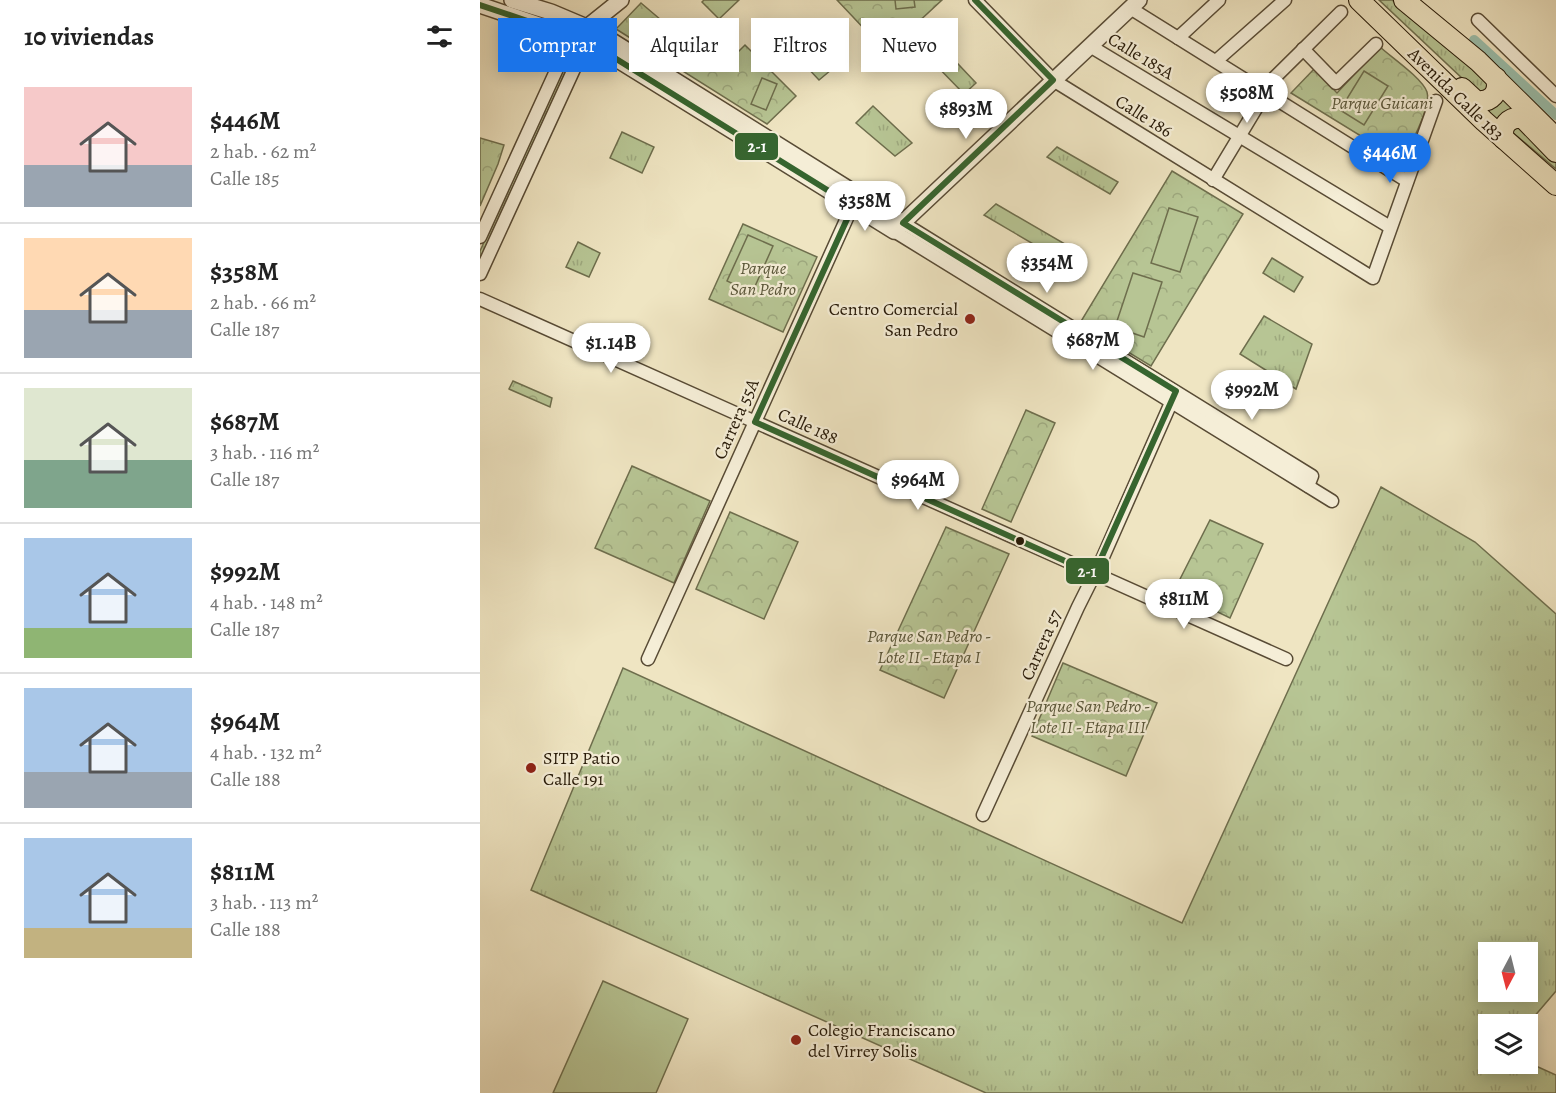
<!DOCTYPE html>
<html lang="es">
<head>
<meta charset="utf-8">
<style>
  :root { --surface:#fff; --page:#f6f6f6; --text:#222; --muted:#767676; --line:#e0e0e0; --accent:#1a73e8 }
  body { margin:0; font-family:Alegreya,serif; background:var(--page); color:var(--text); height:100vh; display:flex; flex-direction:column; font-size:22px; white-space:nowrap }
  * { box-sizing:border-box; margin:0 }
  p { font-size:20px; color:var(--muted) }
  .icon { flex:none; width:33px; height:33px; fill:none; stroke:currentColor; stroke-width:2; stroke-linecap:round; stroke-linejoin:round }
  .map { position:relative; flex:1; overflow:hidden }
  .side { display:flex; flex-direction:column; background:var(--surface); width:480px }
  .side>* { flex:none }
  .top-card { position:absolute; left:18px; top:18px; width:570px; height:54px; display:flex; gap:12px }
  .needle { width:39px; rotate:187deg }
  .tools { position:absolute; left:998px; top:942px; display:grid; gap:12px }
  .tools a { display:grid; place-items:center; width:60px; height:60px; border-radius:0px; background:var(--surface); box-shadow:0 3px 15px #0003; font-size:30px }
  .price { position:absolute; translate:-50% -51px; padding:0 14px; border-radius:21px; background:#fff; color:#222; font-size:20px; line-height:39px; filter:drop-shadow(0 2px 3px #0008) }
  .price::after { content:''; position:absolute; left:50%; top:36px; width:18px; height:14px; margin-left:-9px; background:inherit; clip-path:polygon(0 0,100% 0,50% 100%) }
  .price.selected { background:var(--accent); color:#fff }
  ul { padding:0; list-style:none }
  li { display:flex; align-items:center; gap:18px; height:150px; padding:0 24px }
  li+li { border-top:2px solid var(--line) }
  li span { display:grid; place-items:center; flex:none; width:168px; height:120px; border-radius:0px; color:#555 }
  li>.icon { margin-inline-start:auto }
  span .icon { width:72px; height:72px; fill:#fffc; stroke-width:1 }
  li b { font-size:26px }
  h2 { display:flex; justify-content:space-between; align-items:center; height:72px; padding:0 24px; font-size:26px }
  .tag { padding:0 21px; border-radius:0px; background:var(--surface); box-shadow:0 3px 15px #0003; font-size:21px; line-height:54px }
  .tag.selected { background:var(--accent); color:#fff }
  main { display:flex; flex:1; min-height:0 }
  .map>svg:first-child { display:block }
  .grass { fill:url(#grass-tufts); stroke:#6e6e4d; stroke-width:1.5; fill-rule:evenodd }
  .forest { fill:url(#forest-crowns); stroke:#6e6e4d; stroke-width:1.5 }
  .pitch { fill:#b7c594; stroke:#6e6e4d; stroke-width:1.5 }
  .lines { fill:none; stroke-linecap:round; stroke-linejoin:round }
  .canal { stroke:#9bc0ad; stroke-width:10 }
  .minor-casing { stroke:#584b35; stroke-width:15 }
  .tertiary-casing { stroke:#584b35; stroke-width:18 }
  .primary-casing { stroke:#251806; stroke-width:22 }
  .minor { stroke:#f5eed7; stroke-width:12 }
  .tertiary { stroke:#f5eed7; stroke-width:15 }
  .primary { stroke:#efe5c2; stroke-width:20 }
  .bus-1-casing { stroke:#f5eed7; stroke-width:10 }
  .bus-1 { stroke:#36652f; stroke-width:6 }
  .poi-dot { fill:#8f2418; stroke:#f5eed7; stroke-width:2 }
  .bus-dot { fill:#251806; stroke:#f5eed7; stroke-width:2 }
  .labels { text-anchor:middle; stroke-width:4.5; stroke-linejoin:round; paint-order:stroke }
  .street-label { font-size:18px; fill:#251806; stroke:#f5eed7 }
  .park-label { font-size:18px; font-style:italic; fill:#585538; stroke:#f5eed7 }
  .poi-label { font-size:18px; fill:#251806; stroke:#f5eed7; text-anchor:start }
  .line-badge { stroke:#f5eed7; stroke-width:2 }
  .badge-label { font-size:16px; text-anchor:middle; font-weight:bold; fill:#fff }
</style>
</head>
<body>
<main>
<section class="side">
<h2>10 viviendas<svg class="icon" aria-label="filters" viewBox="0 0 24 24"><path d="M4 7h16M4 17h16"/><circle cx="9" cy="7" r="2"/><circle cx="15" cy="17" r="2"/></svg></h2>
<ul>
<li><span style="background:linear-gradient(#f6c9c9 65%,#9aa5b1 0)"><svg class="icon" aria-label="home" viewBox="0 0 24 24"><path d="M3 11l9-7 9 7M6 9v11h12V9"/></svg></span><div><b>$446M</b><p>2 hab. · 62 m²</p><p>Calle 185</p></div></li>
<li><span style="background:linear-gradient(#ffd9b3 60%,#9aa5b1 0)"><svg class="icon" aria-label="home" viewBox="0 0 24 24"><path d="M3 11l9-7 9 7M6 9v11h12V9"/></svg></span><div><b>$358M</b><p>2 hab. · 66 m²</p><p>Calle 187</p></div></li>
<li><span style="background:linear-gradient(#dfe7d0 60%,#7fa58c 0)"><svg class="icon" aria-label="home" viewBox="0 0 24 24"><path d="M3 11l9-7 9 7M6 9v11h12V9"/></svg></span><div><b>$687M</b><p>3 hab. · 116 m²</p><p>Calle 187</p></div></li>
<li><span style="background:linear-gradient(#a9c7e8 75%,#8fb573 0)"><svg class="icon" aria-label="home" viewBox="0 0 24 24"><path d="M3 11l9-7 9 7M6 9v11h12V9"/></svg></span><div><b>$992M</b><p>4 hab. · 148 m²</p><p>Calle 187</p></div></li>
<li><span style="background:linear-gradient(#a9c7e8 70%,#9aa5b1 0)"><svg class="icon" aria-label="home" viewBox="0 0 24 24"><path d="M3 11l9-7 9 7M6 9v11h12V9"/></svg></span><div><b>$964M</b><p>4 hab. · 132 m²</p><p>Calle 188</p></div></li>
<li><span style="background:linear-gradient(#a9c7e8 75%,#c2b280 0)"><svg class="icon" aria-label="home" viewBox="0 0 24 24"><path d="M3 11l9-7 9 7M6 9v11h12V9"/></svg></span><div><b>$811M</b><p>3 hab. · 113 m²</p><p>Calle 188</p></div></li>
</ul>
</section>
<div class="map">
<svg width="1076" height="1093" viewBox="0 0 1076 1093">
  <defs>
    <pattern id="grass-tufts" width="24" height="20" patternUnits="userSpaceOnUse" patternTransform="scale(1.5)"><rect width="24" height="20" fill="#b7c594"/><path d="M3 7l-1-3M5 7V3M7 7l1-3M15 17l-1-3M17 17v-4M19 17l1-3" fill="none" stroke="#9da87e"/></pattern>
    <pattern id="forest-crowns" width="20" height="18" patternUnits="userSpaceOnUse" patternTransform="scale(1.5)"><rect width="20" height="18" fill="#b7c594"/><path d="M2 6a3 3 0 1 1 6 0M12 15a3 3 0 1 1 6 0" fill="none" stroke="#9da87e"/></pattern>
  </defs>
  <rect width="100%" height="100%" fill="#efe5c2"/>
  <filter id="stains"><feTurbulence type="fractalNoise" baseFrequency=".00333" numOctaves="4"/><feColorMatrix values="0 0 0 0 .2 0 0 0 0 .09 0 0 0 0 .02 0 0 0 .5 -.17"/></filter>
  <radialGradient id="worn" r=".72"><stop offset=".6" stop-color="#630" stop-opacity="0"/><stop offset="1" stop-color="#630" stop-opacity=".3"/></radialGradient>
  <!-- grass -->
  <g class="grass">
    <path d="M224,0H259L239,19L222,2Z"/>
    <path d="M899,0H912L1006,78L1008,90L1000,95Z"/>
    <path d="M330,31L339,40L331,48L351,70L339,80L310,49Z"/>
    <path d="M463,48L496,83L484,94L450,59Z"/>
    <path d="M90,54L93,56L0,259V251Z"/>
    <path d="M1019,92L1038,111L1020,125L1002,108Z"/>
    <path d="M393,106L432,143L415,156L376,123Z"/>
    <path d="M1035,123L1076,156V169L1032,132Z"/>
    <path d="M142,132L174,147L162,173L130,158Z"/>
    <path d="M577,147L638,182L630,194L567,157Z"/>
    <path d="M516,204L597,251L589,265L504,215Z"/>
    <path d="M98,242L120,253L109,277L86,267Z"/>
    <path d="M792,258L823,277L814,292L783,273Z"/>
    <path d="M784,316L832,344L816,389L760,354Z"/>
    <path d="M901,487L995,542L1076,614V991L1047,1025L1008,1024V1064H1047V1062L1076,1075V1093H506L51,890L143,668L702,923ZM1008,952H1047V992H1008Z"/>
  </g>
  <!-- forest -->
  <g class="forest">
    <path d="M357,0H462L406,52Z"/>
    <path d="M161,3L240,70L265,45L316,96L287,124L136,29Z"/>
    <path d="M900,47C911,57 942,78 947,92C952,107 929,146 923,162L811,93L834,69L857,93Z"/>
    <path d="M0,138L24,145L18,164L0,206Z"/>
    <path d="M692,171L763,214L671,366L600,323Z"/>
    <path d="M263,224L337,257L303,332L229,299Z"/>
    <path d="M33,381L72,398L70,407L29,389Z"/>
    <path d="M546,410L575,423L531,522L502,509Z"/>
    <path d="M152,466L230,501L194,583L115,548Z"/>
    <path d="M250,512L318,542L284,619L216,589Z"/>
    <path d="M730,520L783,544L750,618L694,591Z"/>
    <path d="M466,527L529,554L464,698L400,670Z"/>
    <path d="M583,663L677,703L646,776L552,736Z"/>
  </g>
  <!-- pitch -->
  <g class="pitch">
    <path d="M415,0H434L435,7L416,9Z"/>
    <path d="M884,71L908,86L884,125L860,110Z"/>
    <path d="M282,78L297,84L286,110L271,104Z"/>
    <path d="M689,208L718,217L700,272L671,263Z"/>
    <path d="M268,235L293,246L272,293L247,281Z"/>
    <path d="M653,273L682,282L664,337L635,327Z"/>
    <path d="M123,981L208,1019L176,1093H73Z"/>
  </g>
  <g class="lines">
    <!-- canal -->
    <path class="canal" d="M994,40L1076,115"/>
    <!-- minor casing -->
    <g class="minor-casing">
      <g id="minor">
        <path d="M495,0L573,80L893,278L956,101"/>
        <path d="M650,8L927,181"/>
        <path d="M998,20L1076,96"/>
        <path d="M698,38L739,0"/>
        <path d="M610,46L910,227"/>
        <path d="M823,49L856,83L896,44"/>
        <path d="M736,61L805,0"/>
        <path d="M782,90L861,12"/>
        <path d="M733,180L786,92"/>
        <path d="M423,223L832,476L828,486"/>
        <path d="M414,231L852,501"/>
        <path d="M0,237L81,60L96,36"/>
        <path d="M0,274L94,69L109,42"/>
        <path d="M0,299L806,659"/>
        <path d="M168,659L376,198"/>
        <path d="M503,815L598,607L623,557L694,396"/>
      </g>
    </g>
    <!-- tertiary casing -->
    <g class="tertiary-casing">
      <g id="tertiary">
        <path d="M32,0L71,12L116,31L423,223"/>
        <path d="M0,5L109,42L414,231L659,0"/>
        <path d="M101,32L141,0"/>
      </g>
    </g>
    <!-- primary casing -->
    <g class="primary-casing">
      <g id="primary">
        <path d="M879,0L1004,121L1076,185"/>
        <path d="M924,0L998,61L1076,138"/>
        <path d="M982,88L996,101C1011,103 1020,93 1016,78"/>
        <path d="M1024,139C1020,126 1029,116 1043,118L1076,152"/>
      </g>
    </g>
    <!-- minor -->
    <use href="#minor" class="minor"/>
    <!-- tertiary -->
    <use href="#tertiary" class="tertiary"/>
    <!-- primary -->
    <use href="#primary" class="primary"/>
    <!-- bus-1 casing -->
    <g class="bus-1-casing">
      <path id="bus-1" d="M0,5L109,42L373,206L275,422L614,574L696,391L423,223L573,80L495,0"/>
    </g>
    <!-- bus-1 -->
    <use href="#bus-1" class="bus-1"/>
  </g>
  <!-- markers -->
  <g class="poi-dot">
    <circle cx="490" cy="319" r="6"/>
    <circle cx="51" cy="768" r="6"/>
    <circle cx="316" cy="1040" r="6"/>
  </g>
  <circle class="bus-dot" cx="540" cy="541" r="5"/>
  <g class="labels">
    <!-- street labels -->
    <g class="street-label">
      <text transform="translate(661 56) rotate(31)" y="6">Calle 185A</text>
      <text transform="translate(976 94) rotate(44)" y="6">Avenida Calle 183</text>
      <text transform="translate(664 116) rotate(32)" y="6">Calle 186</text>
      <text transform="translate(256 419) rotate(-66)" y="6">Carrera 55A</text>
      <text transform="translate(328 426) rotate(24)" y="6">Calle 188</text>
      <text transform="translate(561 645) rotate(-66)" y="6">Carrera 57</text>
    </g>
    <!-- park labels -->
    <g class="park-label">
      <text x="902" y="109">Parque Guicani</text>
      <text x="283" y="274">Parque<tspan x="283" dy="21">San Pedro</tspan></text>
      <text x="449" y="642">Parque San Pedro -<tspan x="449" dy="21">Lote II - Etapa I</tspan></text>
      <text x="608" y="712">Parque San Pedro -<tspan x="608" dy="21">Lote II - Etapa III</tspan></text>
    </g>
    <!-- poi labels -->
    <g class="poi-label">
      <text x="478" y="315" text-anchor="end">Centro Comercial<tspan x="478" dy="21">San Pedro</tspan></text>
      <text x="63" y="764">SITP Patio<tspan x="63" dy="21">Calle 191</tspan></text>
      <text x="328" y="1036">Colegio Franciscano<tspan x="328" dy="21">del Virrey Solis</tspan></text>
    </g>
  </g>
  <g class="line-badge">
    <rect x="254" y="132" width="45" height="29" rx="6" fill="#36652f"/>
    <rect x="585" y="557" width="45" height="28" rx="6" fill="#36652f"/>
  </g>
  <g class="badge-label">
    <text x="277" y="152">2-1</text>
    <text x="607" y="577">2-1</text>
  </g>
  <rect width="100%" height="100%" filter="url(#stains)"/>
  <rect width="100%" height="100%" fill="url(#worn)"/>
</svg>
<div class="tools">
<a><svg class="needle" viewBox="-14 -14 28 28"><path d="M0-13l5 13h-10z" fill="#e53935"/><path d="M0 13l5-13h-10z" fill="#767676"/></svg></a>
<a><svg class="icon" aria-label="layers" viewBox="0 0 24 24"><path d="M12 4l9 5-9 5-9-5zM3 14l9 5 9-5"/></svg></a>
</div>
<b class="price" style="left:767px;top:124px">$508M</b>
<b class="price" style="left:486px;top:140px">$893M</b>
<b class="price selected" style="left:910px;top:184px">$446M</b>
<b class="price" style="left:385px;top:232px">$358M</b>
<b class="price" style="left:567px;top:294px">$354M</b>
<b class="price" style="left:613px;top:371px">$687M</b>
<b class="price" style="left:131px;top:374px">$1.14B</b>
<b class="price" style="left:772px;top:421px">$992M</b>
<b class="price" style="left:438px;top:511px">$964M</b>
<b class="price" style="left:704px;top:630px">$811M</b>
<div class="top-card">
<a class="tag selected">Comprar</a>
<a class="tag">Alquilar</a>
<a class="tag">Filtros</a>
<a class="tag">Nuevo</a>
</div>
</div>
</main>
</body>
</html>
